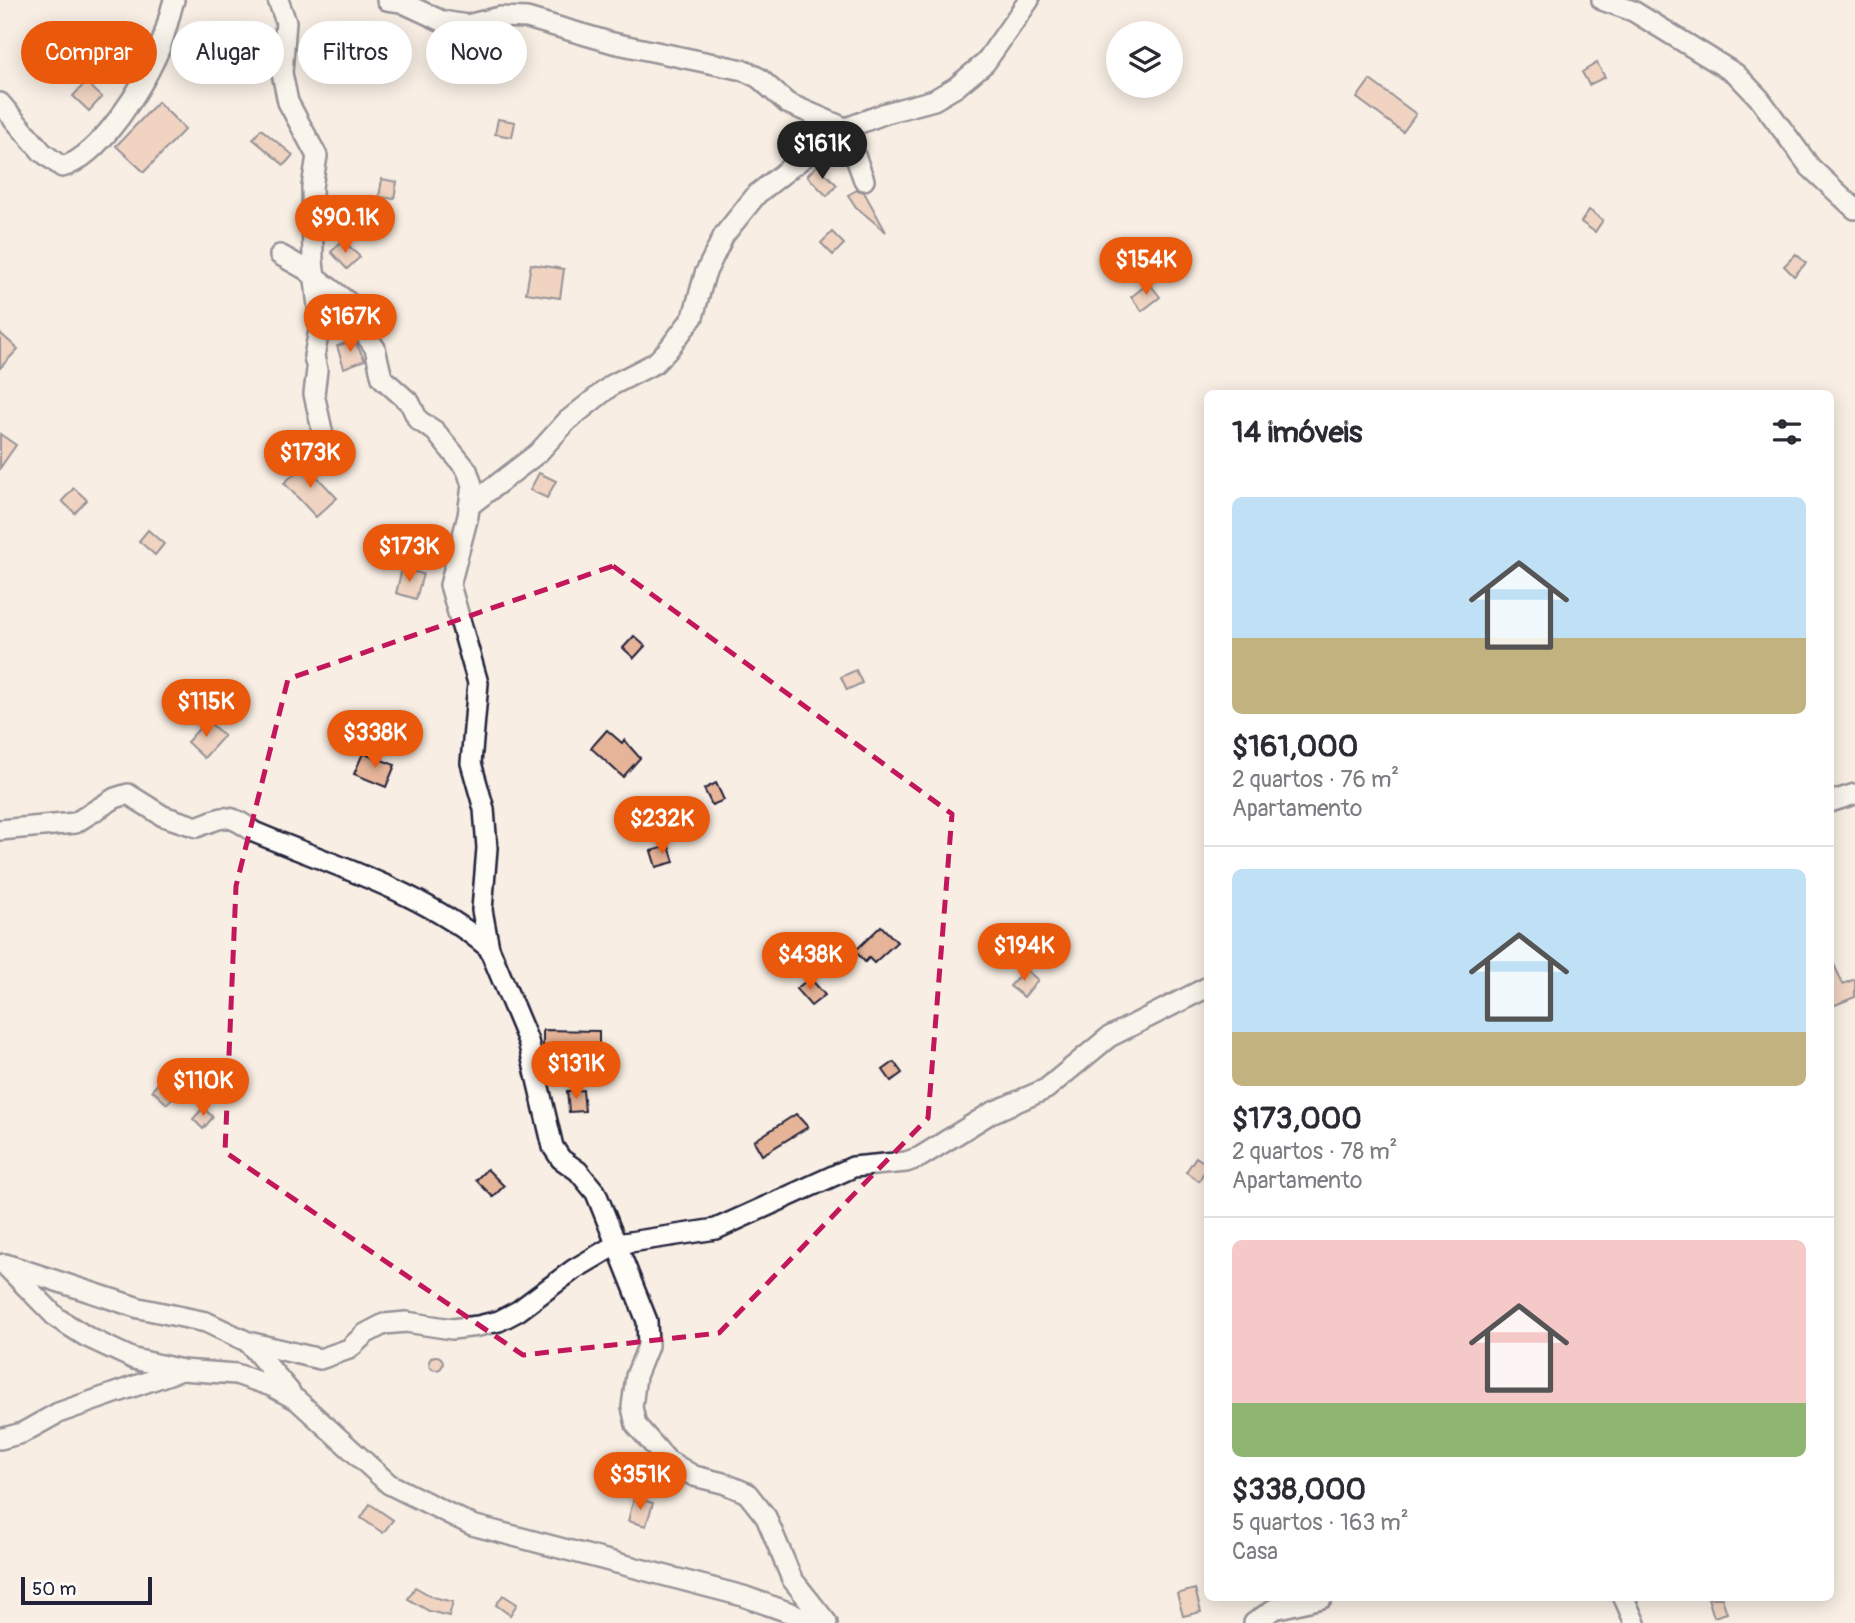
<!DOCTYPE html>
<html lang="pt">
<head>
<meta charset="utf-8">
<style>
  :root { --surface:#fff; --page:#f7f7f7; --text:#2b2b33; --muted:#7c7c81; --line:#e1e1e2; --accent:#ea580c }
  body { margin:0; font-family:Pangolin,sans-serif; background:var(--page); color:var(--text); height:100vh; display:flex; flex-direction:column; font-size:26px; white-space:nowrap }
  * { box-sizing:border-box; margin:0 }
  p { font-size:23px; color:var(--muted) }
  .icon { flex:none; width:38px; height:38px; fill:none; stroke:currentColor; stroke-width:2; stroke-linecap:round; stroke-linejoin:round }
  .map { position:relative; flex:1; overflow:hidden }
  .details { position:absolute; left:1204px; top:390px; width:630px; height:1211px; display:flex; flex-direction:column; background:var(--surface); border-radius:10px; box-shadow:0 4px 18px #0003 }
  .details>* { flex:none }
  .guide { position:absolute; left:21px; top:21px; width:665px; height:63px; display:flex; gap:14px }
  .fabs { position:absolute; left:1106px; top:21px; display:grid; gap:14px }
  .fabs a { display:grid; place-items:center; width:77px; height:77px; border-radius:50%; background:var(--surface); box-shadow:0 4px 18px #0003; font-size:35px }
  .scale { position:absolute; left:21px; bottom:18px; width:131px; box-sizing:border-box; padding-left:7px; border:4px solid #22223b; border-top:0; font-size:19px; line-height:24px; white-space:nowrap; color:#22223b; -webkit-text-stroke:5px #fdfcf7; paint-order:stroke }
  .price { position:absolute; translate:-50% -60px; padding:0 16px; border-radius:24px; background:var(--accent); color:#fff; font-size:23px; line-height:46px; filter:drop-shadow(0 2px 4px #0008) }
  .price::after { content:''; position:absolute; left:50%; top:42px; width:21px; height:16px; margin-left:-10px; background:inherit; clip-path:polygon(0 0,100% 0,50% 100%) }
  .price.active { background:#222; color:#fff }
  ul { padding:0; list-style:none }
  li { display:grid; align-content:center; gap:14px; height:371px; padding:0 28px }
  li+li { border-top:2px solid var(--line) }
  li span { display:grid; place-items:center; height:217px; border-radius:10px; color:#555 }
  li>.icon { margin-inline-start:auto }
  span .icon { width:126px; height:126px; fill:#fffc; stroke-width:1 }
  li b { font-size:30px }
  h2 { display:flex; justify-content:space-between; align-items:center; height:84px; padding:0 28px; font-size:30px }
  .pill { padding:0 24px; border-radius:32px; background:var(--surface); box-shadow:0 4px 18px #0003; font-size:24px; line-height:63px }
  .pill.active { background:var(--accent); color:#fff }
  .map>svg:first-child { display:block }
  .building { fill:#e6b498; stroke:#22223b; stroke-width:2 }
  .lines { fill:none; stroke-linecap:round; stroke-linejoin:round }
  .minor-casing { stroke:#22223b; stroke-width:24 }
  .minor { stroke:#fdfcf7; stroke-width:19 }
  .marked { fill:none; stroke:#c2185b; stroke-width:5; stroke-dasharray:14 9; stroke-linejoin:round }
</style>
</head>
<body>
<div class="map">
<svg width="1855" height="1623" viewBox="0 0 1855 1623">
  <rect width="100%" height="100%" fill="#f8eee4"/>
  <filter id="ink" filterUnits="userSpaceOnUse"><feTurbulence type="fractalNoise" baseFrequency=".0143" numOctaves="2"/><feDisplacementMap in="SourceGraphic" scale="14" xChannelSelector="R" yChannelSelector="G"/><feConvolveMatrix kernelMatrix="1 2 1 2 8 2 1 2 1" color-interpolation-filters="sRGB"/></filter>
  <g filter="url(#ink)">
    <!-- building -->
    <g class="building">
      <path d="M1597,63L1605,77L1589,85L1582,72Z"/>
      <path d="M1370,80L1416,114L1403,132L1357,98Z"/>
      <path d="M86,82L102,97L89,111L73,96Z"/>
      <path d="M158,102L185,129L144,172L116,146Z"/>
      <path d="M498,119L515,122L512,137L495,134Z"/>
      <path d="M261,129L293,155L284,165L253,139Z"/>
      <path d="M817,165L837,185L827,196L807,176Z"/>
      <path d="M382,179L397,182L394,199L379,197Z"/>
      <path d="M857,190L864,192L886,232L856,207L848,195Z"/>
      <path d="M1589,210L1603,220L1595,232L1581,222Z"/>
      <path d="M832,232L844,244L833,255L821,243Z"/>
      <path d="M343,240L360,257L347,269L331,252Z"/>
      <path d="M1796,254L1806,263L1794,276L1784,266Z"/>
      <path d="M531,264L564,269L560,298L526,293Z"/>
      <path d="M1149,283L1160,297L1142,311L1131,297Z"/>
      <path d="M0,333L18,349L0,368Z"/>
      <path d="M354,340L365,360L344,368L337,346Z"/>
      <path d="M0,434L16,445L0,468Z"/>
      <path d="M305,464L337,498L316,517L284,483Z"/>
      <path d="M539,473L556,481L547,498L530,490Z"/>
      <path d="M74,488L87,500L75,513L62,501Z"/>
      <path d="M148,530L164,544L155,555L139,541Z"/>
      <path d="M402,569L423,574L416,599L396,593Z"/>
      <path d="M634,636L645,646L634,658L623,648Z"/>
      <path d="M856,670L862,683L847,690L841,677Z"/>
      <path d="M207,720L224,736L204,758L187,742Z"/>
      <path d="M607,730L622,743L624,740L640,758L623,777L591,748Z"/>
      <path d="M363,753L395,765L386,787L354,774Z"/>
      <path d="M716,783L724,800L712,805L704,789Z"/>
      <path d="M645,801L659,806L654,819L640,814Z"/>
      <path d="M669,846L674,862L656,867L651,851Z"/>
      <path d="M881,926L897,942L874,963L869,958L865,962L855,951Z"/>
      <path d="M1830,956L1843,984L1855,979V997L1830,1007Z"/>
      <path d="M1025,969L1038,980L1024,997L1010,986Z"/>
      <path d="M810,978L825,995L811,1006L796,989Z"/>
      <path d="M543,1030L599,1031V1048L543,1046Z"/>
      <path d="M894,1062L902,1073L891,1081L883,1070Z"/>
      <path d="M167,1074L182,1088L167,1104L152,1090Z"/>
      <path d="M583,1090L585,1111L569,1112L567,1091Z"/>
      <path d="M203,1108L213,1117L203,1129L193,1119Z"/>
      <path d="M796,1114L808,1127L762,1155L754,1141Z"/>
      <path d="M1196,1157L1208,1165L1199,1181L1186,1172Z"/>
      <path d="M487,1169L504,1186L493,1197L476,1180Z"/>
      <circle cx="436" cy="1363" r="7"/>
      <path d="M634,1498L653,1503L646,1526L628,1521Z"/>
      <path d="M370,1504L393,1520L383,1533L361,1518Z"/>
      <path d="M415,1587L433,1597L453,1602L449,1616L429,1611L408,1599Z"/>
      <path d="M1195,1589L1201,1612L1183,1616L1177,1594Z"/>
      <path d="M503,1595L517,1604L510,1615L496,1605Z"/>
      <path d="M1708,1598H1722L1727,1613L1714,1617Z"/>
    </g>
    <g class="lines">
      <!-- minor casing -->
      <g class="minor-casing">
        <g id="minor">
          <path d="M278,0L286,22L282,73L288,102L317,156L312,187L313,261L320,326L314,356L317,370L314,394L324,439"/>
          <path d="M387,0L401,2L442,21L467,25L500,17L527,18L613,43L743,70L759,78L787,103L845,128L864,180"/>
          <path d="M1602,0L1633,11L1736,74L1759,98L1810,167L1855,209"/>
          <path d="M0,103L42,152L62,167C100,157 146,83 160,47C166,32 169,16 174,0"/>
          <path d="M280,255L305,269L353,306L359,326L375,348L382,378L410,403L418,420L435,431L467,470L472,485L468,516L450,585L478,683L471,763L484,809L487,848L482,910L489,948L528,1041L553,1147L561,1159L578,1171L596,1193L647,1321L648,1346L636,1376L632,1407L636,1425L667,1460L694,1476L723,1483L747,1493L766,1517L792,1579L827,1623"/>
          <path d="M469,506L538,453L567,421L612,385L655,363L667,351L693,317L705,274L724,235L757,194L836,132L886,113L934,100L956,87L985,63L1029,0"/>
          <path d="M1830,802L1855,794"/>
          <path d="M0,830L75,823L115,798L128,794L163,816L197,827C226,815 229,813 254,832C334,866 422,891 489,948"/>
          <path d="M4,1264L57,1318L87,1337L134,1359L182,1370L236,1374L271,1386L297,1400L389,1484L472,1525L743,1596L819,1623"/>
          <path d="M5,1264L139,1308L206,1322L248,1342L320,1359L349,1349L365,1334L384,1324L406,1322L452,1329L478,1326L499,1321L518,1311L573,1270L617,1244L716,1229L853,1167L906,1162L920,1157L991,1113L1046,1089L1109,1037L1208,987"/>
          <path d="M248,1342L290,1392"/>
          <path d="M0,1439L22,1433L58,1413L181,1370"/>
          <path d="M1624,1598L1635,1623"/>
          <path d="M1254,1623L1274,1609L1322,1598"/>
        </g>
      </g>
      <!-- minor -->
      <use href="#minor" class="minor"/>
    </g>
  </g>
  <!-- marked area -->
  <path d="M0 0H1855V1623H0ZM613,566L952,814L928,1118L719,1333L523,1355L225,1152L236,886L288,679Z" fill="#f8eee4" fill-opacity=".55" fill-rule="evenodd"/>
  <path class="marked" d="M613,566L952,814L928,1118L719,1333L523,1355L225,1152L236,886L288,679Z"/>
</svg>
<div class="fabs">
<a><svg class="icon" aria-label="layers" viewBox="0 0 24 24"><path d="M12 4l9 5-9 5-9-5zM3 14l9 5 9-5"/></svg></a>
</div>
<div class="scale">50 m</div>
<b class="price active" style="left:822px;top:181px">$161K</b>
<b class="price" style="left:345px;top:255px">$90.1K</b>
<b class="price" style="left:1146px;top:297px">$154K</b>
<b class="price" style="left:350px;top:354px">$167K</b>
<b class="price" style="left:310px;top:490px">$173K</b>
<b class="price" style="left:409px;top:584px">$173K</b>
<b class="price" style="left:206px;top:739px">$115K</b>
<b class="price" style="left:375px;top:770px">$338K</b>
<b class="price" style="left:662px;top:856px">$232K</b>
<b class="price" style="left:1024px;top:983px">$194K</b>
<b class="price" style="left:810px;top:992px">$438K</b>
<b class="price" style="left:576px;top:1101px">$131K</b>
<b class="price" style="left:203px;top:1118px">$110K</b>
<b class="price" style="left:640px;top:1512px">$351K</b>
<div class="guide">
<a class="pill active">Comprar</a>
<a class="pill">Alugar</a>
<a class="pill">Filtros</a>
<a class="pill">Novo</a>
</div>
<section class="details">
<h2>14 imóveis<svg class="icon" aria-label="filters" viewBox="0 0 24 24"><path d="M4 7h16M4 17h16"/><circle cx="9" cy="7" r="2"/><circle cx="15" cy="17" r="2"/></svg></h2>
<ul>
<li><span style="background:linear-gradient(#bfe0f5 65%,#c2b280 0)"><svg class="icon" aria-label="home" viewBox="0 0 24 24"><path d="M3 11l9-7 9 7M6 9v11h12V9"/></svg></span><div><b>$161,000</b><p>2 quartos · 76 m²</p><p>Apartamento</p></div></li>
<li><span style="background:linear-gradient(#bfe0f5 75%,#c2b280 0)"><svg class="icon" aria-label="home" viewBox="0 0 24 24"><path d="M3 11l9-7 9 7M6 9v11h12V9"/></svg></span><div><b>$173,000</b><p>2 quartos · 78 m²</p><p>Apartamento</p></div></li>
<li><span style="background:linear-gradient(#f6c9c9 75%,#8fb573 0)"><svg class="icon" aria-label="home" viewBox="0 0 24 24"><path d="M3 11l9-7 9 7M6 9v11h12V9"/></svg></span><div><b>$338,000</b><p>5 quartos · 163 m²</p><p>Casa</p></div></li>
</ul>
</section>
</div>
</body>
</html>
